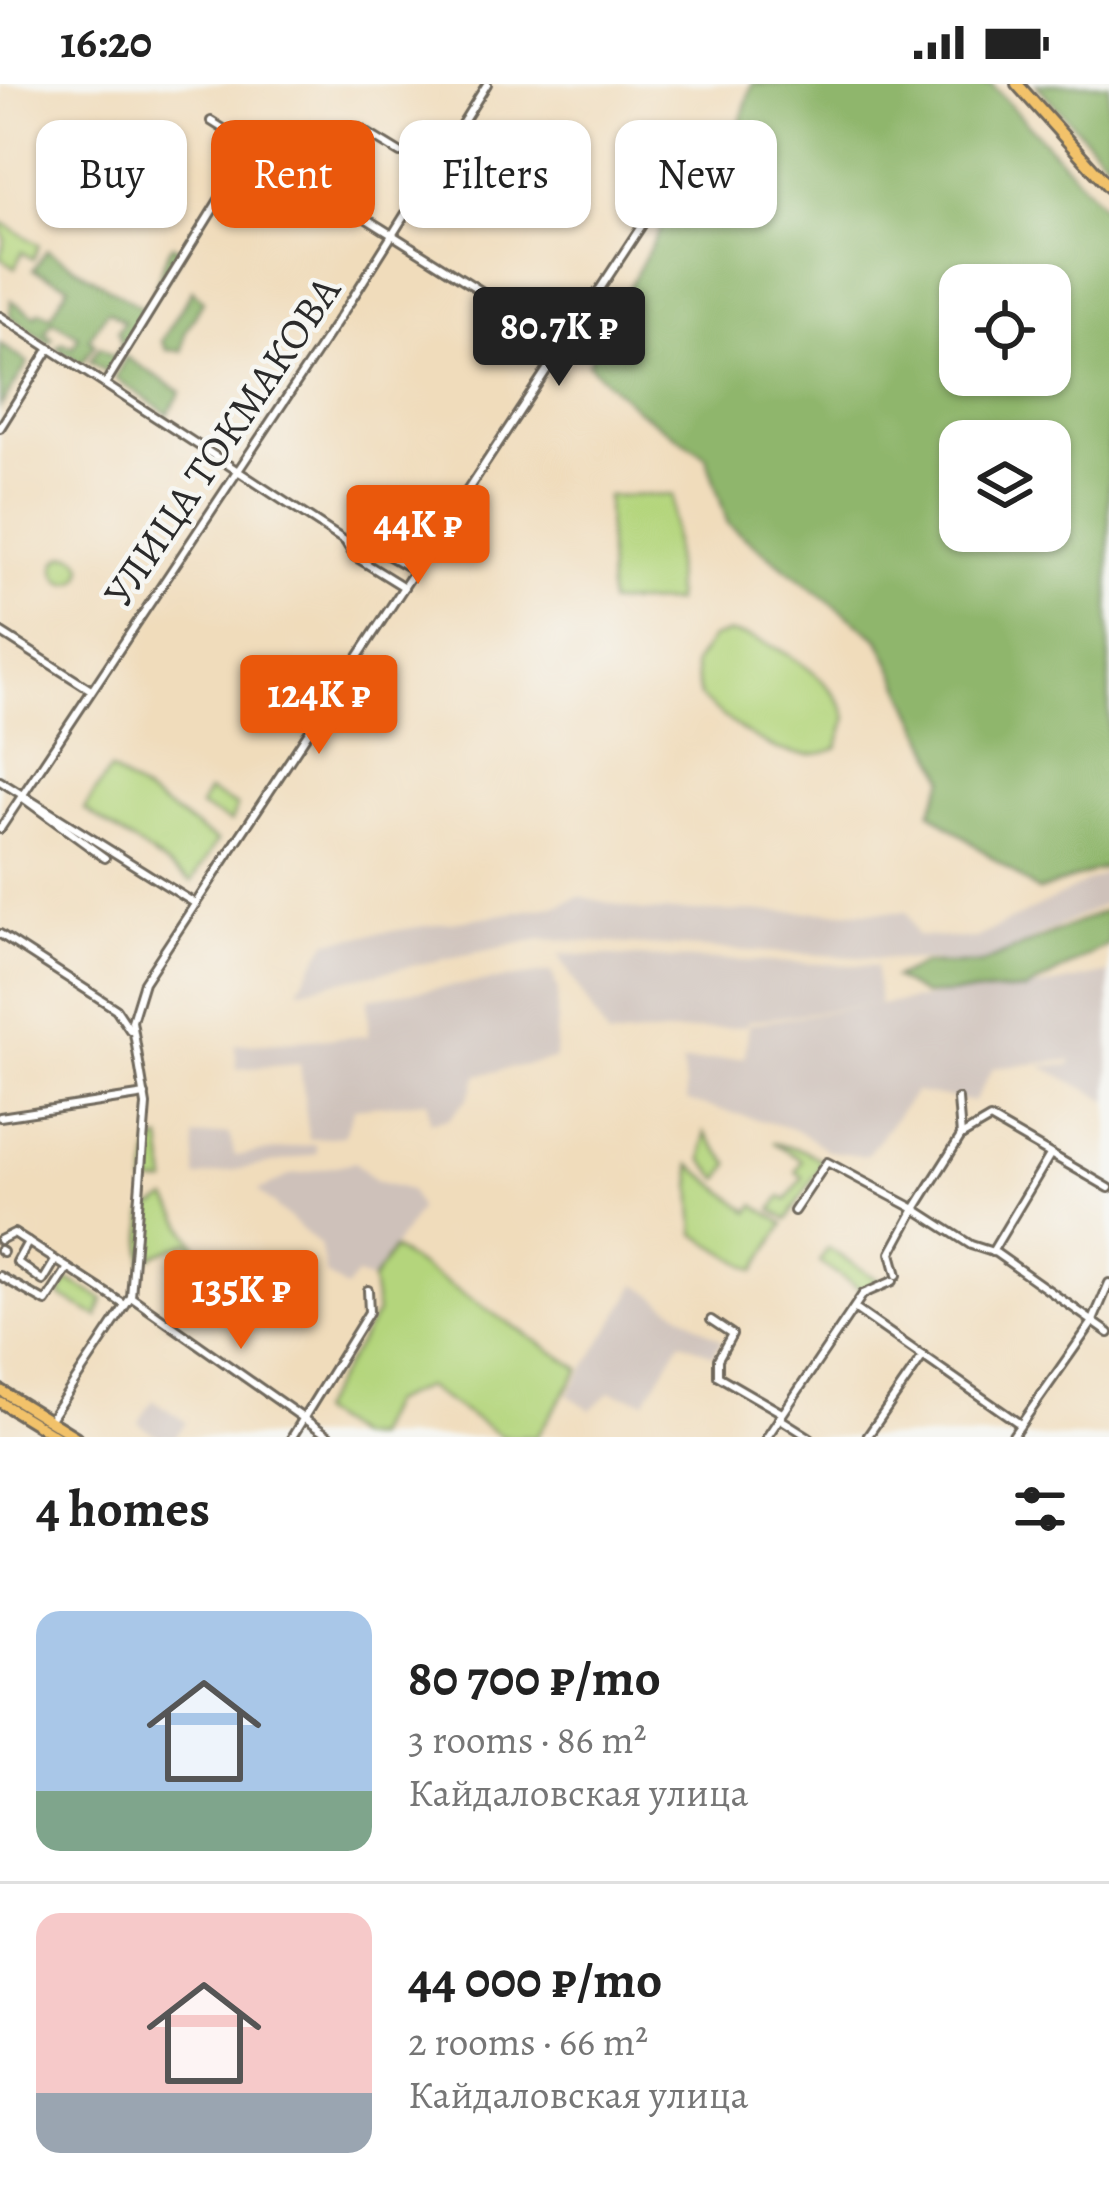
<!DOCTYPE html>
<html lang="en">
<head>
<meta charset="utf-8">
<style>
  :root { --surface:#fff; --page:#f2f2f2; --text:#222; --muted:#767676; --line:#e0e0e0; --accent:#ea580c }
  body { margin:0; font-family:Alegreya,serif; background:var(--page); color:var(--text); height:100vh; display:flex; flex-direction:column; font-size:45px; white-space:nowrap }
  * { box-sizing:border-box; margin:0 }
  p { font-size:39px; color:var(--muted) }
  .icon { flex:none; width:66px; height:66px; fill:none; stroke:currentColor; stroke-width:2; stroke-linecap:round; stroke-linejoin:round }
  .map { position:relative; height:1353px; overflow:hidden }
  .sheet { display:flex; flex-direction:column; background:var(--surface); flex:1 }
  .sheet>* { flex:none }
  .guide { position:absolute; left:36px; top:36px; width:1038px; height:108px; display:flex; gap:24px }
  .controls { position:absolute; left:939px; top:180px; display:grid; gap:24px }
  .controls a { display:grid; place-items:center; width:132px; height:132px; border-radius:24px; background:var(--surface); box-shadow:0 3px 9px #0004; font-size:60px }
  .price { position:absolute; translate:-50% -102px; padding:0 27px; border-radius:12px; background:var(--accent); color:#fff; font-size:39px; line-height:78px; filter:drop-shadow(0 3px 6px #0008) }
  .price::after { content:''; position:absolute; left:50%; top:72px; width:36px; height:27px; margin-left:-18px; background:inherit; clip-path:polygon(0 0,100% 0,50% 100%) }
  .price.selected { background:#222; color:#fff }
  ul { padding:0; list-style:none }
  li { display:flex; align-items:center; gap:36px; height:300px; padding:0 36px }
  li+li { border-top:3px solid var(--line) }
  li span { display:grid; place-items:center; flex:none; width:336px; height:240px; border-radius:24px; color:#555 }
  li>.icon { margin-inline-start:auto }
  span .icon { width:144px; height:144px; fill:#fffc; stroke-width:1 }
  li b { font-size:51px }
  h2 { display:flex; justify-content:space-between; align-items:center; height:144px; padding:0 36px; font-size:51px }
  .pill { padding:0 42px; border-radius:24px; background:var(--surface); box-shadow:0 3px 9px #0004; font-size:42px; line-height:108px }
  .pill.selected { background:var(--accent); color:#fff }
  .status { display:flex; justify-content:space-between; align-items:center; height:84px; padding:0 60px; background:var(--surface); direction:ltr }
  .status svg { height:33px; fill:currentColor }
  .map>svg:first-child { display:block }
  .industrial { fill:#cec1ba }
  .green { fill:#b4d57c; stroke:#708054; stroke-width:3 }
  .forest { fill:#8fb66c; stroke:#5d704c; stroke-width:3; fill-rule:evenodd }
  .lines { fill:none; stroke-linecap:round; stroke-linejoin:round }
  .minor-casing { stroke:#70695d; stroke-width:12 }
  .major-casing { stroke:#70695d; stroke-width:15 }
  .highway-casing { stroke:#70695d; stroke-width:16 }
  .minor { stroke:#fff; stroke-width:6 }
  .major { stroke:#f2c26a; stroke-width:9 }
  .highway { stroke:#f2c26a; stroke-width:10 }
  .labels { text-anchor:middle; stroke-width:9; stroke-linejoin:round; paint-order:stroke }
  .street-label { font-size:42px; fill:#2b2b2b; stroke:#f6f6f2 }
</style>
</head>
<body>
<div class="status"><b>16:20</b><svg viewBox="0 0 49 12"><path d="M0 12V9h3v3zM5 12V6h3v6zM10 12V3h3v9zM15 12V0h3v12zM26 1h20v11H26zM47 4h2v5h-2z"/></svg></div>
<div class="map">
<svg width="1109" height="1353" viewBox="0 0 1109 1353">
  <rect width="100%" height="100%" fill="#f6f6f2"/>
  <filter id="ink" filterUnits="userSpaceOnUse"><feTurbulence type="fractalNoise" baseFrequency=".00833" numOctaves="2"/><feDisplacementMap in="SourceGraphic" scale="24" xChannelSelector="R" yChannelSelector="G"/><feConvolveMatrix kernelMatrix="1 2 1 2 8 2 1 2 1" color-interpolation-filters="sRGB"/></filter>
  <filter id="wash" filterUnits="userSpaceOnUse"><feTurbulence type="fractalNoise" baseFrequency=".004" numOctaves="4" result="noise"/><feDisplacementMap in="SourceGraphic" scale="48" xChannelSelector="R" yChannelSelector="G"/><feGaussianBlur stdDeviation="2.7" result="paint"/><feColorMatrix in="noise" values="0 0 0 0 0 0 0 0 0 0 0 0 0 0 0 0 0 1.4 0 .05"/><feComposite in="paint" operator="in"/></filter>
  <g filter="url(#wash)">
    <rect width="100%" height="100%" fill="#f0dcbb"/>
    <!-- industrial -->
    <g class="industrial">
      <path d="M1109,787V818L981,880L541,855L297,906L328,857L560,821L579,812L644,827L907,828L917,852L974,855Z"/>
      <path d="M558,870L876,882L879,921L978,906H1026L1109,889V1017L1041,982L1070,981L1071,976L993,984L974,1018L915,1008L866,1072L829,1067L797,1046L687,1017L682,979L745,973L749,940L877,920L748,937L745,942L608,954Z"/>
      <path d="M552,888L558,906L555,975L478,991L468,1014L449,1035L430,1038L427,1017L354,1024L344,1052L309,1055L300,980L237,985L235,961L368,952V914Z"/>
      <path d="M229,1049L235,1072L316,1060L317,1070L196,1094L194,1053Z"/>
      <path d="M355,1078L376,1097L410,1106L419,1125L371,1197L356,1191L346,1205L326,1190L320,1161L258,1107L291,1091Z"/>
      <path d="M637,1200L722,1257L713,1271L681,1257L645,1317L610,1308L591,1326L568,1311Z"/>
      <path d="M153,1316L186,1338L175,1353H159L138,1339Z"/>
    </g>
    <!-- green -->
    <g class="green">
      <path d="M0,137L39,161L33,175L22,168L15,184L0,173L5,156Z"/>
      <path d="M673,411L675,518L609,519L607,412Z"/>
      <circle cx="69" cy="485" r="14"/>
      <path d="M728,549C769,552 836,594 847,634L837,664C789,687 736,645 700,613L694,580L712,554Z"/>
      <path d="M110,686L217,757L192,798L84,725Z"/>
      <path d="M208,707L237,722L231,738L200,723Z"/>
      <path d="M705,1049L730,1080L720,1095L703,1076Z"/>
      <path d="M162,1056L167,1099L145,1100L152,1057Z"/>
      <path d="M773,1058L806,1067L823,1078L787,1136L772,1126L781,1113L787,1116L803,1093L796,1088L802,1076Z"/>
      <path d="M691,1081L750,1128L755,1121L784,1140L755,1187L695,1150Z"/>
      <path d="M168,1115L205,1177L210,1202L187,1187L198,1173L188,1158L148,1174L142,1184L144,1127Z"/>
      <path d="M828,1164L883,1199L860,1205L819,1178Z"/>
      <path d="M393,1165L580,1285L536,1353H503L425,1303L389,1319L373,1353H356L317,1328L377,1229L372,1197Z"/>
      <path d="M68,1196L103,1215L98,1233L60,1212Z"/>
    </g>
    <!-- forest -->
    <g class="forest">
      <path d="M752,0H991L1109,128V782L1038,807L930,728L945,694L879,555L728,440L706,372L639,327L588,280L694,82L741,36ZM960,201H1050V291H960ZM960,357H1050V447H960Z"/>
      <path d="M1036,0H1109V80Z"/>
      <path d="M203,134L108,290L90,278L99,263L114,273L122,261L118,247L124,237L108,226L89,255L95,260L81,280L57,264L62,259L73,264L79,252L53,237L45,248L53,255L49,259L10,232L11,216L35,232L40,227L51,232L69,201L33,186L47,166L145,226C159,205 159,182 172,161L181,166Z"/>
      <path d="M192,206L203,217L185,249L182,267L167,266L162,257Z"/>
      <path d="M0,260L28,279L0,323Z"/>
      <path d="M126,273L181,308L168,330L115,294Z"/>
      <path d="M1109,825V860L1026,906L924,911L894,894L923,880H981Z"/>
    </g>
  </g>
  <g filter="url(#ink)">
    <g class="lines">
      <!-- minor casing -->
      <g class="minor-casing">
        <g id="minor">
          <path d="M211,37L564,259"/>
          <path d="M303,97L326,58L359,44L400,69"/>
          <path d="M0,232L345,457L366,459L414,486"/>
          <path d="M105,300L251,64"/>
          <path d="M0,344L50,264"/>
          <path d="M345,457L354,472L404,503"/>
          <path d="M0,548L91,606"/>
          <path d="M0,697L196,820"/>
          <path d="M23,714L105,774"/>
          <path d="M0,745L352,215L487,0"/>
          <path d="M0,850L116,925L130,946"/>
          <path d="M958,1015L961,1052L915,1125L971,1161L996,1169L1109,1249"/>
          <path d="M0,1033L145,1011"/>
          <path d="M961,1052L990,1035L1109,1104"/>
          <path d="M794,1127L827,1078L915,1125L891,1169L897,1191"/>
          <path d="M0,1156L14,1149L125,1221"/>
          <path d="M28,1158L17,1178L43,1197L55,1177"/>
          <path d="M0,1166L3,1168"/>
          <path d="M992,1168L1050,1071"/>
          <path d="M0,1192L46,1218L68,1184"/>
          <path d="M131,1213L330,1353"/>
          <path d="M854,1224L1020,1340"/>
          <path d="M711,1236L732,1250L718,1275V1292L782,1329"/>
          <path d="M779,1334L809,1353"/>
          <path d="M50,1335L131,1213L146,1021L132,937L144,898L669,100"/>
          <path d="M292,1353L369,1228L368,1206"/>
          <path d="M767,1353L863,1210L893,1197"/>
          <path d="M867,1353L923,1272"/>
          <path d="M1012,1353L1092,1239L1109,1199"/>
        </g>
      </g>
      <!-- major casing -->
      <g class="major-casing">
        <g id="major">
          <path d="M0,1306L76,1353"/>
          <path d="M0,1318L57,1353"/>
        </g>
      </g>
      <!-- highway casing -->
      <g class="highway-casing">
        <path id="highway" d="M1017,0L1109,103"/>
      </g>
      <!-- minor -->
      <use href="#minor" class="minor"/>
      <!-- major -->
      <use href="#major" class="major"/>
      <!-- highway -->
      <use href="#highway" class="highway"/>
    </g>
  </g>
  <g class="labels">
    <!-- street labels -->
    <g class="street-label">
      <text transform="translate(221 357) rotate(-56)" y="15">УЛИЦА ТОКМАКОВА</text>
    </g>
  </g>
</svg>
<div class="controls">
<a><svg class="icon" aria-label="locate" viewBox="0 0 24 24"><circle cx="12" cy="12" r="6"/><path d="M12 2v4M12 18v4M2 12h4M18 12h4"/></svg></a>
<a><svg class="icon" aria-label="layers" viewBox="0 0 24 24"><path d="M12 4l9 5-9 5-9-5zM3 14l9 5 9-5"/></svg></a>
</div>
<b class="price selected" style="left:559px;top:305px">80.7K ₽</b>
<b class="price" style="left:418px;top:503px">44K ₽</b>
<b class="price" style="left:319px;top:673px">124K ₽</b>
<b class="price" style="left:241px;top:1268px">135K ₽</b>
<div class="guide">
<a class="pill">Buy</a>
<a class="pill selected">Rent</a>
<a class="pill">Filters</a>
<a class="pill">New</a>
</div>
</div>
<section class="sheet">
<h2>4 homes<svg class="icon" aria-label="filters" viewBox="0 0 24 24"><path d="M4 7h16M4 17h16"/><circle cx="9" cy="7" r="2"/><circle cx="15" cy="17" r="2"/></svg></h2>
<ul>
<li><span style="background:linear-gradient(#a9c7e8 75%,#7fa58c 0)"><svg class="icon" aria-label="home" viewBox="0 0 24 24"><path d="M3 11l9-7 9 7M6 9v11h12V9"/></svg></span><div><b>80 700 ₽/mo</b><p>3 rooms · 86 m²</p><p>Кайдаловская улица</p></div></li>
<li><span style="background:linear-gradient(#f6c9c9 75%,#9aa5b1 0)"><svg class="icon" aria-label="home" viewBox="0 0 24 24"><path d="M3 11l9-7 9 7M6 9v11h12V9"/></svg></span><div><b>44 000 ₽/mo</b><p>2 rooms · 66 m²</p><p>Кайдаловская улица</p></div></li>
</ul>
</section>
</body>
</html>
